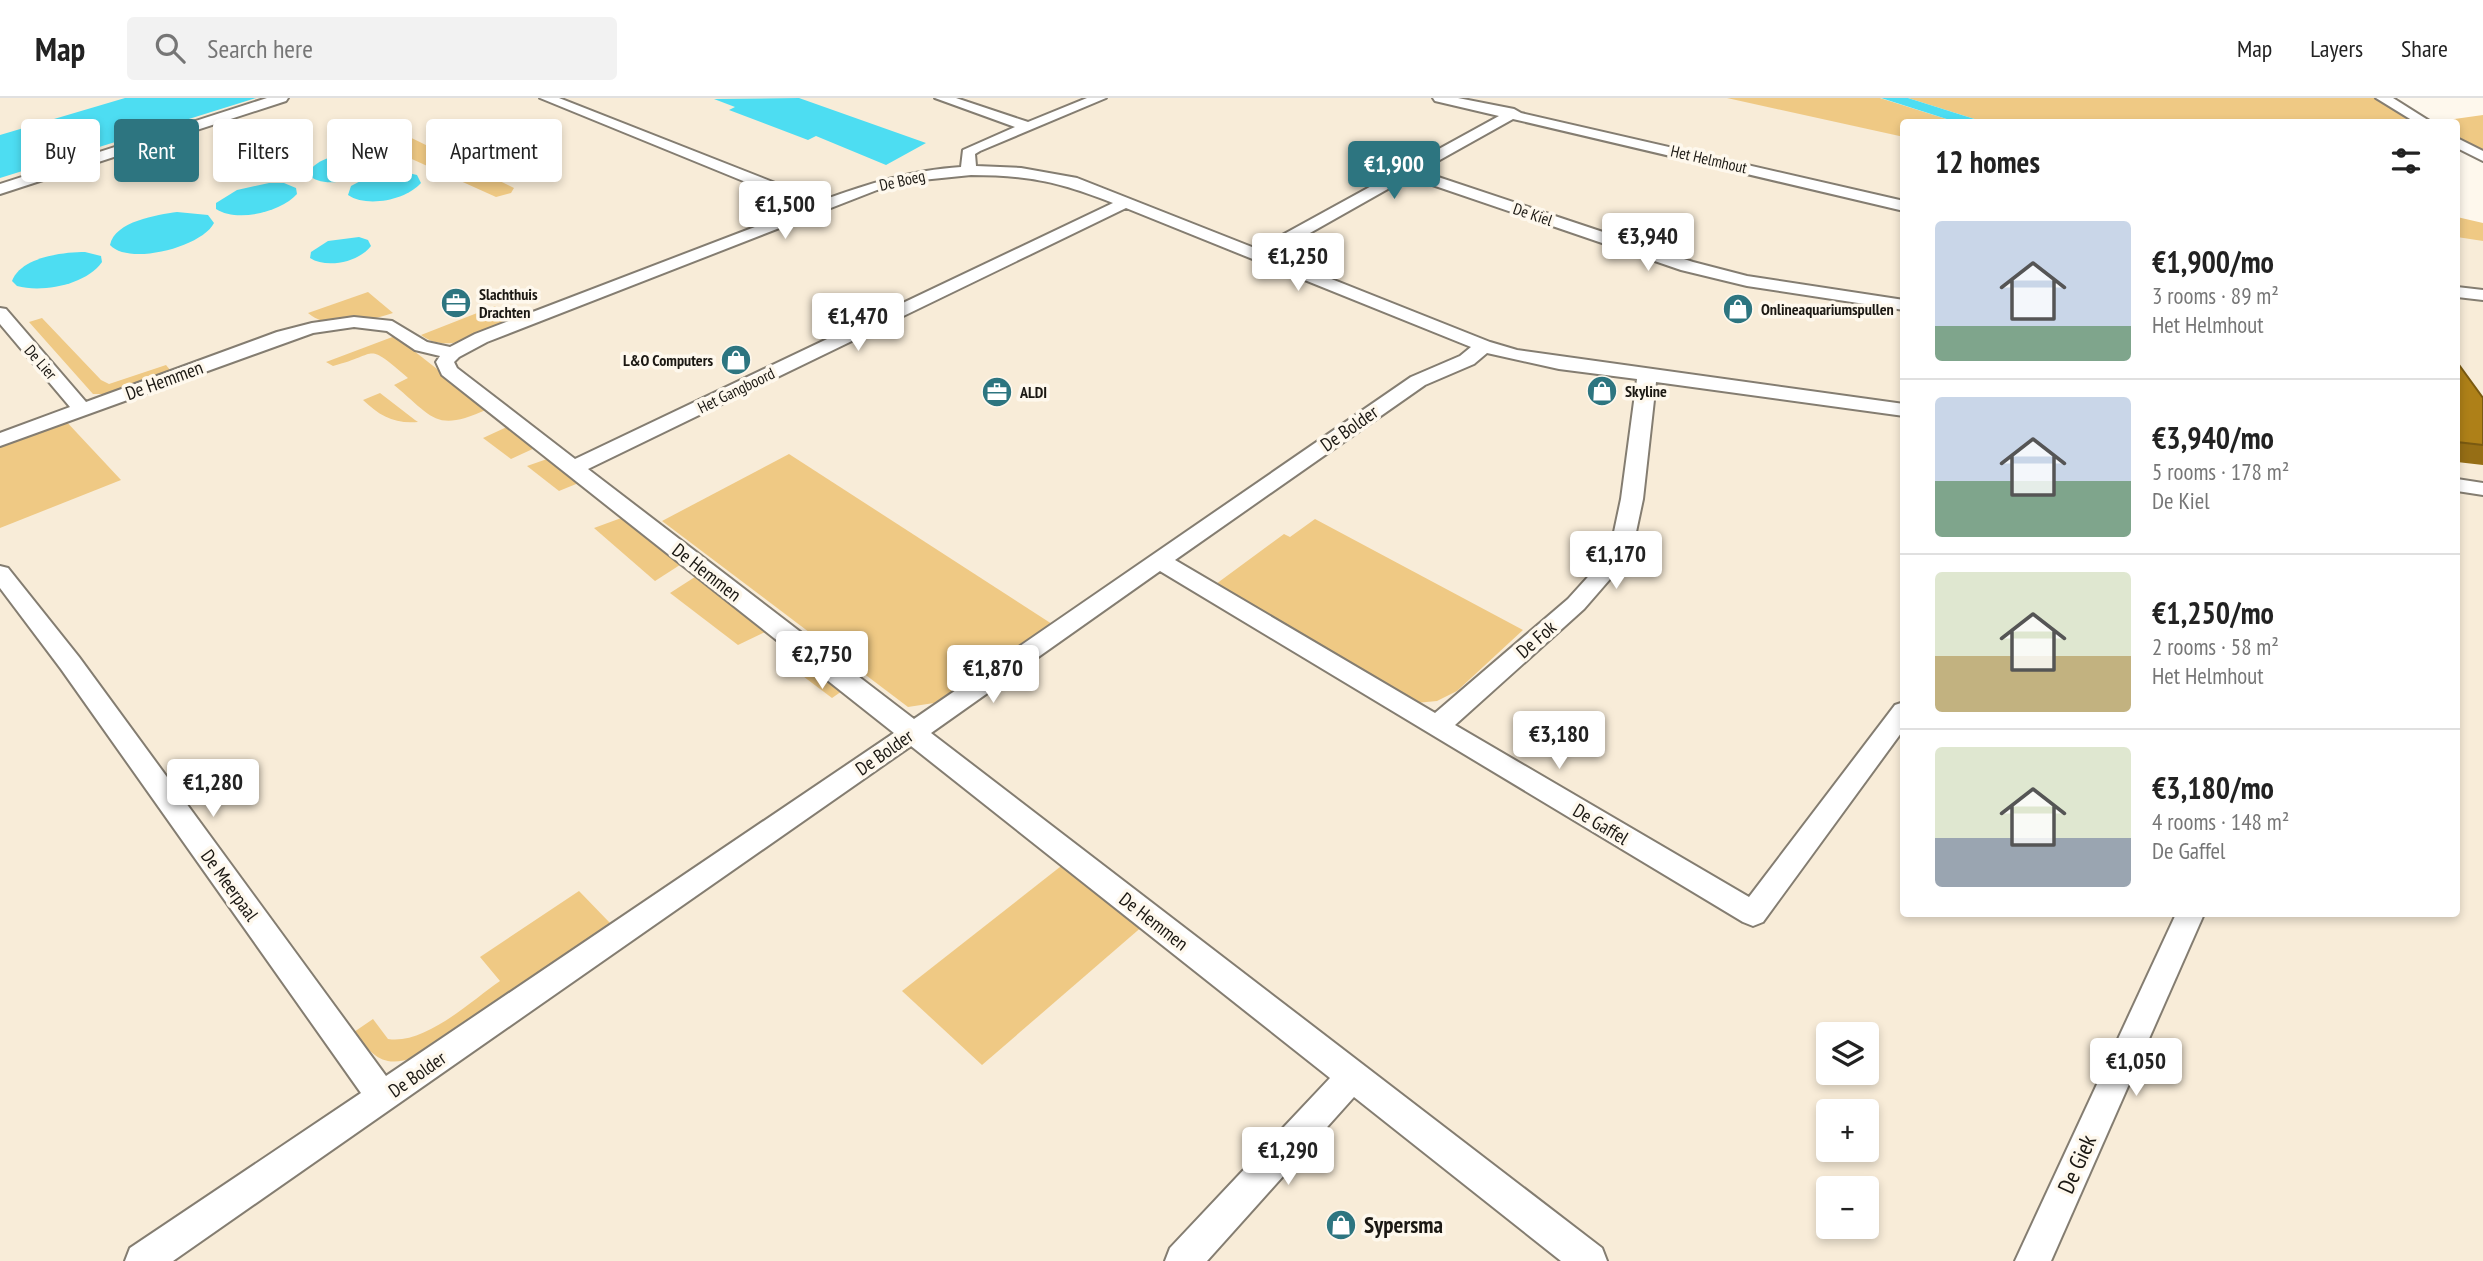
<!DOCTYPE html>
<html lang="en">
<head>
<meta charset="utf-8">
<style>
  :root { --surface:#fff; --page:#f2f2f2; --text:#222; --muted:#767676; --line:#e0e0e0; --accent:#2d7580 }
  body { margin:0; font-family:"PT Sans Narrow",sans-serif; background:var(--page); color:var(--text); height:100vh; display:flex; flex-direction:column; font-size:26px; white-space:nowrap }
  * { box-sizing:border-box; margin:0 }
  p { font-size:23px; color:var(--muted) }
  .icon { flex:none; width:38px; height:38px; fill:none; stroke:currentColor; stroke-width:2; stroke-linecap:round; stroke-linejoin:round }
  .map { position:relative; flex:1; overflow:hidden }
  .panel { position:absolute; left:1900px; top:21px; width:560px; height:798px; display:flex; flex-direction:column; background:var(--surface); border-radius:7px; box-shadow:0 4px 10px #0003 }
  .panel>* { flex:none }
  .hud { position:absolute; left:21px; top:21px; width:665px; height:63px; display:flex; gap:14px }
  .buttons { position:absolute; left:1816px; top:924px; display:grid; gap:14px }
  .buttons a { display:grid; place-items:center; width:63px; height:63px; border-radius:7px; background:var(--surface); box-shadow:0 4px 10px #0003; font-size:35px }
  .price { position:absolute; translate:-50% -60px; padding:0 16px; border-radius:7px; background:#fff; color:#222; font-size:23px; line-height:46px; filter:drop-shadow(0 2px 4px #0008) }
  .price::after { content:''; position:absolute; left:50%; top:42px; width:21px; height:16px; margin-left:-10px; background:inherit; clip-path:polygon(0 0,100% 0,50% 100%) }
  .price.selected { background:var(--accent); color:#fff }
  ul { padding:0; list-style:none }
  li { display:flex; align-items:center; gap:21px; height:175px; padding:0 35px }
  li+li { border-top:2px solid var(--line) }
  li span { display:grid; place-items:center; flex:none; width:196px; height:140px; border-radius:7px; color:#555 }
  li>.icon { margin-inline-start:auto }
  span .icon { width:84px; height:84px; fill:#fffc; stroke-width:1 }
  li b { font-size:30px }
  h2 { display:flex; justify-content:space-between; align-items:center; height:84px; padding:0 35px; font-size:30px }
  .chip { padding:0 24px; border-radius:7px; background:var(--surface); box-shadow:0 4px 10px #0003; font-size:24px; line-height:63px }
  .chip.selected { background:var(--accent); color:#fff }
  header { display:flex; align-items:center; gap:42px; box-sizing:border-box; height:98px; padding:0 35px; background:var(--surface); border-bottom:2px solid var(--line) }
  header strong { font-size:33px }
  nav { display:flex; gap:38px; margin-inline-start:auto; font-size:24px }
  .search { width:490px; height:63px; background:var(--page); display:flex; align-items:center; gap:18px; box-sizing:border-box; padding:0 24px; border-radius:7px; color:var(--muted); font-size:26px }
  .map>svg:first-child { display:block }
  .built { fill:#f8ecd8; fill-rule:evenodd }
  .green { fill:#efc984 }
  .water { fill:#4dddf2 }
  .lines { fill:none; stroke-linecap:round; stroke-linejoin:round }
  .minor-casing { stroke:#847d71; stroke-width:4 }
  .minor { fill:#fff; fill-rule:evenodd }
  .wall { fill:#966e15 }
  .building { fill:#ae8018; stroke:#7a5a11; stroke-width:2 }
  .labels { text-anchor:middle; stroke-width:7; stroke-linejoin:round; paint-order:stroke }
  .far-street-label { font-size:16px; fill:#1b1813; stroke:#fef8ed }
  .far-poi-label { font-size:16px; font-weight:bold; fill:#1b1813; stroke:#fef8ed; text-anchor:start }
  .street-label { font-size:19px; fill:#1b1813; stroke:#fef8ed }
  .near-street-label { font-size:23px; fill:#1b1813; stroke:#fef8ed }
  .near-poi-label { font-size:23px; font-weight:bold; fill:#1b1813; stroke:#fef8ed; text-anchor:start }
</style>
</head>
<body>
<header>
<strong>Map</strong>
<div class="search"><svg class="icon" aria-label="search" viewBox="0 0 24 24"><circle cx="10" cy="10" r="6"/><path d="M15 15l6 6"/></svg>Search here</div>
<nav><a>Map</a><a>Layers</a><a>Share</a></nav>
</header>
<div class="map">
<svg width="2483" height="1163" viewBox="0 0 2483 1163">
  <rect width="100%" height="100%" fill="#fef8ed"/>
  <!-- built -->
  <path class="built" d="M0,0H1749L1904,32V816H2457V135L2483,139V1163H0ZM1829,936H1867V975H1829ZM1829,1013H1867V1052H1829ZM1829,1090H1867V1129H1829Z"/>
  <!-- green -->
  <g class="green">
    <path d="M1727,0H1880L1956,24H1904V39Z"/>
    <path d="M1908,0H2376L2416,24H1984Z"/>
    <path d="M2483,17V53L2457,38V24H2433Z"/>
    <path d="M391,30L514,90L511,95L496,99L363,39Z"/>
    <path d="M2457,119L2483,125V143L2457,139Z"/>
    <path d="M368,194L393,215C369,223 328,233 308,215Z"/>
    <path d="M495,208L513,223C485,234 448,258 421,237Z"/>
    <path d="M42,220L101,282L109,286L166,267L170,272L106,296H93L29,224Z"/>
    <path d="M395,238L488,311C435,335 434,320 394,287L408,280C364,243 381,256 333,268L326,264Z"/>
    <path d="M380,295L415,322L418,324C394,326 380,318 363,302Z"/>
    <path d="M63,320L121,382L0,430V343Z"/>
    <path d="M509,328L537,349L511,361L483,340Z"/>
    <path d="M789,356L1052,526L934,605L908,609L662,423Z"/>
    <path d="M550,360L581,384L559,393L527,368Z"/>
    <path d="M624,419L683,465L655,483L594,430Z"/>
    <path d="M1315,421L1523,532L1457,593L1437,603L1416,605L1216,486L1284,436L1290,439Z"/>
    <path d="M698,477L769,532L738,547L670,495Z"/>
    <path d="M792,550L845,591L832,600L779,560Z"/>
    <path d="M1065,765L1144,827L982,967L902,893Z"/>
    <path d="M579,793L610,825L415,959C383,971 373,958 354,934L373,921L388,941C425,947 471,903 500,883L480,859Z"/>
  </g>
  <!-- water -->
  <g class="water">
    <path d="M125,0H256L0,80V37Z"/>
    <path d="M799,0L926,45L886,67L816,38L808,42L729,12L735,9L714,1Z"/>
    <path d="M1881,0H1908L1984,24H1956Z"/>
    <path d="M359,55L376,58L380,65C367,81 322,93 308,76C316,59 341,56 359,55Z"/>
    <path d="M400,73L417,77L421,85C406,102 367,110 348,97L351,88L368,79Z"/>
    <path d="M269,85H284L296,90L297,96C281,114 237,125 216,111V105L237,92Z"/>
    <path d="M177,114L208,117L214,125C202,149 129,168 110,147C115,123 157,117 177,114Z"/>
    <path d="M359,139L368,142L371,148C359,164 327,171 310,160L311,154L328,143Z"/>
    <path d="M85,154L101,158L102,164C86,187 42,195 17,188L12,183C21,159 63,154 85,154Z"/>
  </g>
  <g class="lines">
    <!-- minor casing -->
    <g class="minor-casing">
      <g id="minor">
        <path d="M267,0H288L286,3L0,96V86Z"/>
        <path d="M540,0H559L821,103C867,86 912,72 961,69L963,52L1015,29L935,0H956L1028,24L1087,0H1106L980,53L975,56L976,68L1021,70L1077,80L1257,151L1499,18L1435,3L1433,0H1458L1514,11L1521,15L1904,103V113L1513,21L1420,73L1693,164L1747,178L1904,202V212L1747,188L1681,172L1409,79L1271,157L1490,244L1517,252L1904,306V318L1656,284L1643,401L1636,434L1617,473L1584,511L1455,627L1749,799L1895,607L1904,604V631L1763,824L1753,828L1743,824L1160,473L931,635L1602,1150L1607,1163H1561L1354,999L1207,1163H1165L1170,1150L1330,980L911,648L173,1163H125L130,1150L361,995L61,571L0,490V468L8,470L79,559L386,978L894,635L442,277L436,264L440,258L415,252L387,233L354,229L313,235L0,348V335L70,309L0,226V210L6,211L86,304L277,234L312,225L354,219L392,223L427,244L450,249L475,236L807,109ZM971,77C1028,77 1060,84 1113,105L575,361L457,270L454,264L459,259L487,244L877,92L922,82ZM1126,110L1471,249L1460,258L1411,279L914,621L588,371ZM1487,255L1559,271L1637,281L1621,401L1614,434L1596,470L1568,501L1435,615L1175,462L1425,287L1474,266Z"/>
        <path d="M2376,0H2393L2431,24H2415Z"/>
        <path d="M2457,40L2483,53V63L2457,50Z"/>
        <path d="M2457,189L2483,192V202L2457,199Z"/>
        <path d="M2457,381L2483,385V397L2457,393Z"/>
        <path d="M2176,816H2204L2051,1163H2015Z"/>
      </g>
    </g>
    <!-- minor -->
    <use href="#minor" class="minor"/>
  </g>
  <!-- wall -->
  <path class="wall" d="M2457,264L2483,300V367L2457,364Z"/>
  <!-- building -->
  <path class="building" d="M2457,264L2483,300V347L2457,344Z"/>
  <!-- icons -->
  <defs>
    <g id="office-disc" transform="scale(1.575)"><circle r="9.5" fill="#2d7580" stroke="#fef8ed"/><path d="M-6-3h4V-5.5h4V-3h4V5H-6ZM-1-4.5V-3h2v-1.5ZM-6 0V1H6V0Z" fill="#fff"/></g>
    <g id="shop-disc" transform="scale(1.575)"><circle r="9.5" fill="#2d7580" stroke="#fef8ed"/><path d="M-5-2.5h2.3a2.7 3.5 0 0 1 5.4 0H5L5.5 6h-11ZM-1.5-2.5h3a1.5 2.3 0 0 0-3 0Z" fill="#fff"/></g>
  </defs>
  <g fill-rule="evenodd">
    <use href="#office-disc" x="456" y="205"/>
    <use href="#shop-disc" x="1738" y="211"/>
    <use href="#shop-disc" x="736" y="262"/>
    <use href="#shop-disc" x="1602" y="293"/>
    <use href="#office-disc" x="997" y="294"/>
    <use href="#shop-disc" x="1341" y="1127"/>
  </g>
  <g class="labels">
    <!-- far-street labels -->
    <g class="far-street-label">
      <text transform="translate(1709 61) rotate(13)" y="6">Het Helmhout</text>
      <text transform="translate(902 82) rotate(-13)" y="6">De Boeg</text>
      <text transform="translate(1533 116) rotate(19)" y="6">De Kiel</text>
      <text transform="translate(41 264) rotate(49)" y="6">De Lier</text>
      <text transform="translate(736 292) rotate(-26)" y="6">Het Gangboord</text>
    </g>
    <!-- far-poi labels -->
    <g class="far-poi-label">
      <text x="479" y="202">Slachthuis<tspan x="479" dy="18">Drachten</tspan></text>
      <text x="1761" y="217">Onlineaquariumspullen</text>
      <text x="713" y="268" text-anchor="end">L&amp;O Computers</text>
      <text x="1625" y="299">Skyline</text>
      <text x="1020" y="300">ALDI</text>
    </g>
    <!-- street labels -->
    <g class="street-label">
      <text transform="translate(164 282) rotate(-20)" y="7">De Hemmen</text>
      <text transform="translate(1349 330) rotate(-35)" y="7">De Bolder</text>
      <text transform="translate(707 474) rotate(38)" y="7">De Hemmen</text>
      <text transform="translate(1536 541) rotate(-41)" y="7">De Fok</text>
      <text transform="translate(884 654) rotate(-35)" y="7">De Bolder</text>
      <text transform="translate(1601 726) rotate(31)" y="7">De Gaffel</text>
      <text transform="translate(230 787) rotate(54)" y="7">De Meerpaal</text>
      <text transform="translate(1154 823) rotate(38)" y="7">De Hemmen</text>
      <text transform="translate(417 976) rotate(-35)" y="7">De Bolder</text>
    </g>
    <!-- near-street labels -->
    <g class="near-street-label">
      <text transform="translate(2077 1066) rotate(-66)" y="8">De Giek</text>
    </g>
    <!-- near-poi labels -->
    <g class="near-poi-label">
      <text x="1364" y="1135">Sypersma</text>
    </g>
  </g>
</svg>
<div class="buttons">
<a><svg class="icon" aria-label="layers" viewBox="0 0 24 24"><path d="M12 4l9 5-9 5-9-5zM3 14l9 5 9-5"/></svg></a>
<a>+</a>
<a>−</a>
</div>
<b class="price selected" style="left:1394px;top:103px">€1,900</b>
<b class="price" style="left:785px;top:143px">€1,500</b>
<b class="price" style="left:1648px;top:175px">€3,940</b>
<b class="price" style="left:1298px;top:195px">€1,250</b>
<b class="price" style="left:858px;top:255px">€1,470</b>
<b class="price" style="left:1616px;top:493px">€1,170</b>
<b class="price" style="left:822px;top:593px">€2,750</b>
<b class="price" style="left:993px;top:607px">€1,870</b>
<b class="price" style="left:1559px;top:673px">€3,180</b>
<b class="price" style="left:213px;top:721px">€1,280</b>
<b class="price" style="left:2136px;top:1000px">€1,050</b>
<b class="price" style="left:1288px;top:1089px">€1,290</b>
<div class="hud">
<a class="chip">Buy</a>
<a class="chip selected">Rent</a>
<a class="chip">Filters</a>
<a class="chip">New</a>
<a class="chip">Apartment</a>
</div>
<section class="panel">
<h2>12 homes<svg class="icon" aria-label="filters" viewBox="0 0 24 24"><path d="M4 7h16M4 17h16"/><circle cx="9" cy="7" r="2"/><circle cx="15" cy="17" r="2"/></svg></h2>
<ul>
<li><span style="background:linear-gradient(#c9d6e8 75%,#7fa58c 0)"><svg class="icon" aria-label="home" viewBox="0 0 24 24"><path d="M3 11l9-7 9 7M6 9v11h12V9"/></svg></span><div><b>€1,900/mo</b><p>3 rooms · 89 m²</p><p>Het Helmhout</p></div></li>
<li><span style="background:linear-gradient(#c9d6e8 60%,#7fa58c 0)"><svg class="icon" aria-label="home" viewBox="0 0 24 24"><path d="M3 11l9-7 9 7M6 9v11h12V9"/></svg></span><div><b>€3,940/mo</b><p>5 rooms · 178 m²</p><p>De Kiel</p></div></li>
<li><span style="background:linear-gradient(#dfe7d0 60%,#c2b280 0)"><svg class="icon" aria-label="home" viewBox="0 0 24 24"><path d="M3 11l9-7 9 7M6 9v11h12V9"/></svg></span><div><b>€1,250/mo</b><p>2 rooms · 58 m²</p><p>Het Helmhout</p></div></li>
<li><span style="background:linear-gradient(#dfe7d0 65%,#9aa5b1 0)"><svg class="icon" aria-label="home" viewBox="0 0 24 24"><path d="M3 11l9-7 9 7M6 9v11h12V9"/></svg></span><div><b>€3,180/mo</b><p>4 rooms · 148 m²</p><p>De Gaffel</p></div></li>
</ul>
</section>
</div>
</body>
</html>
